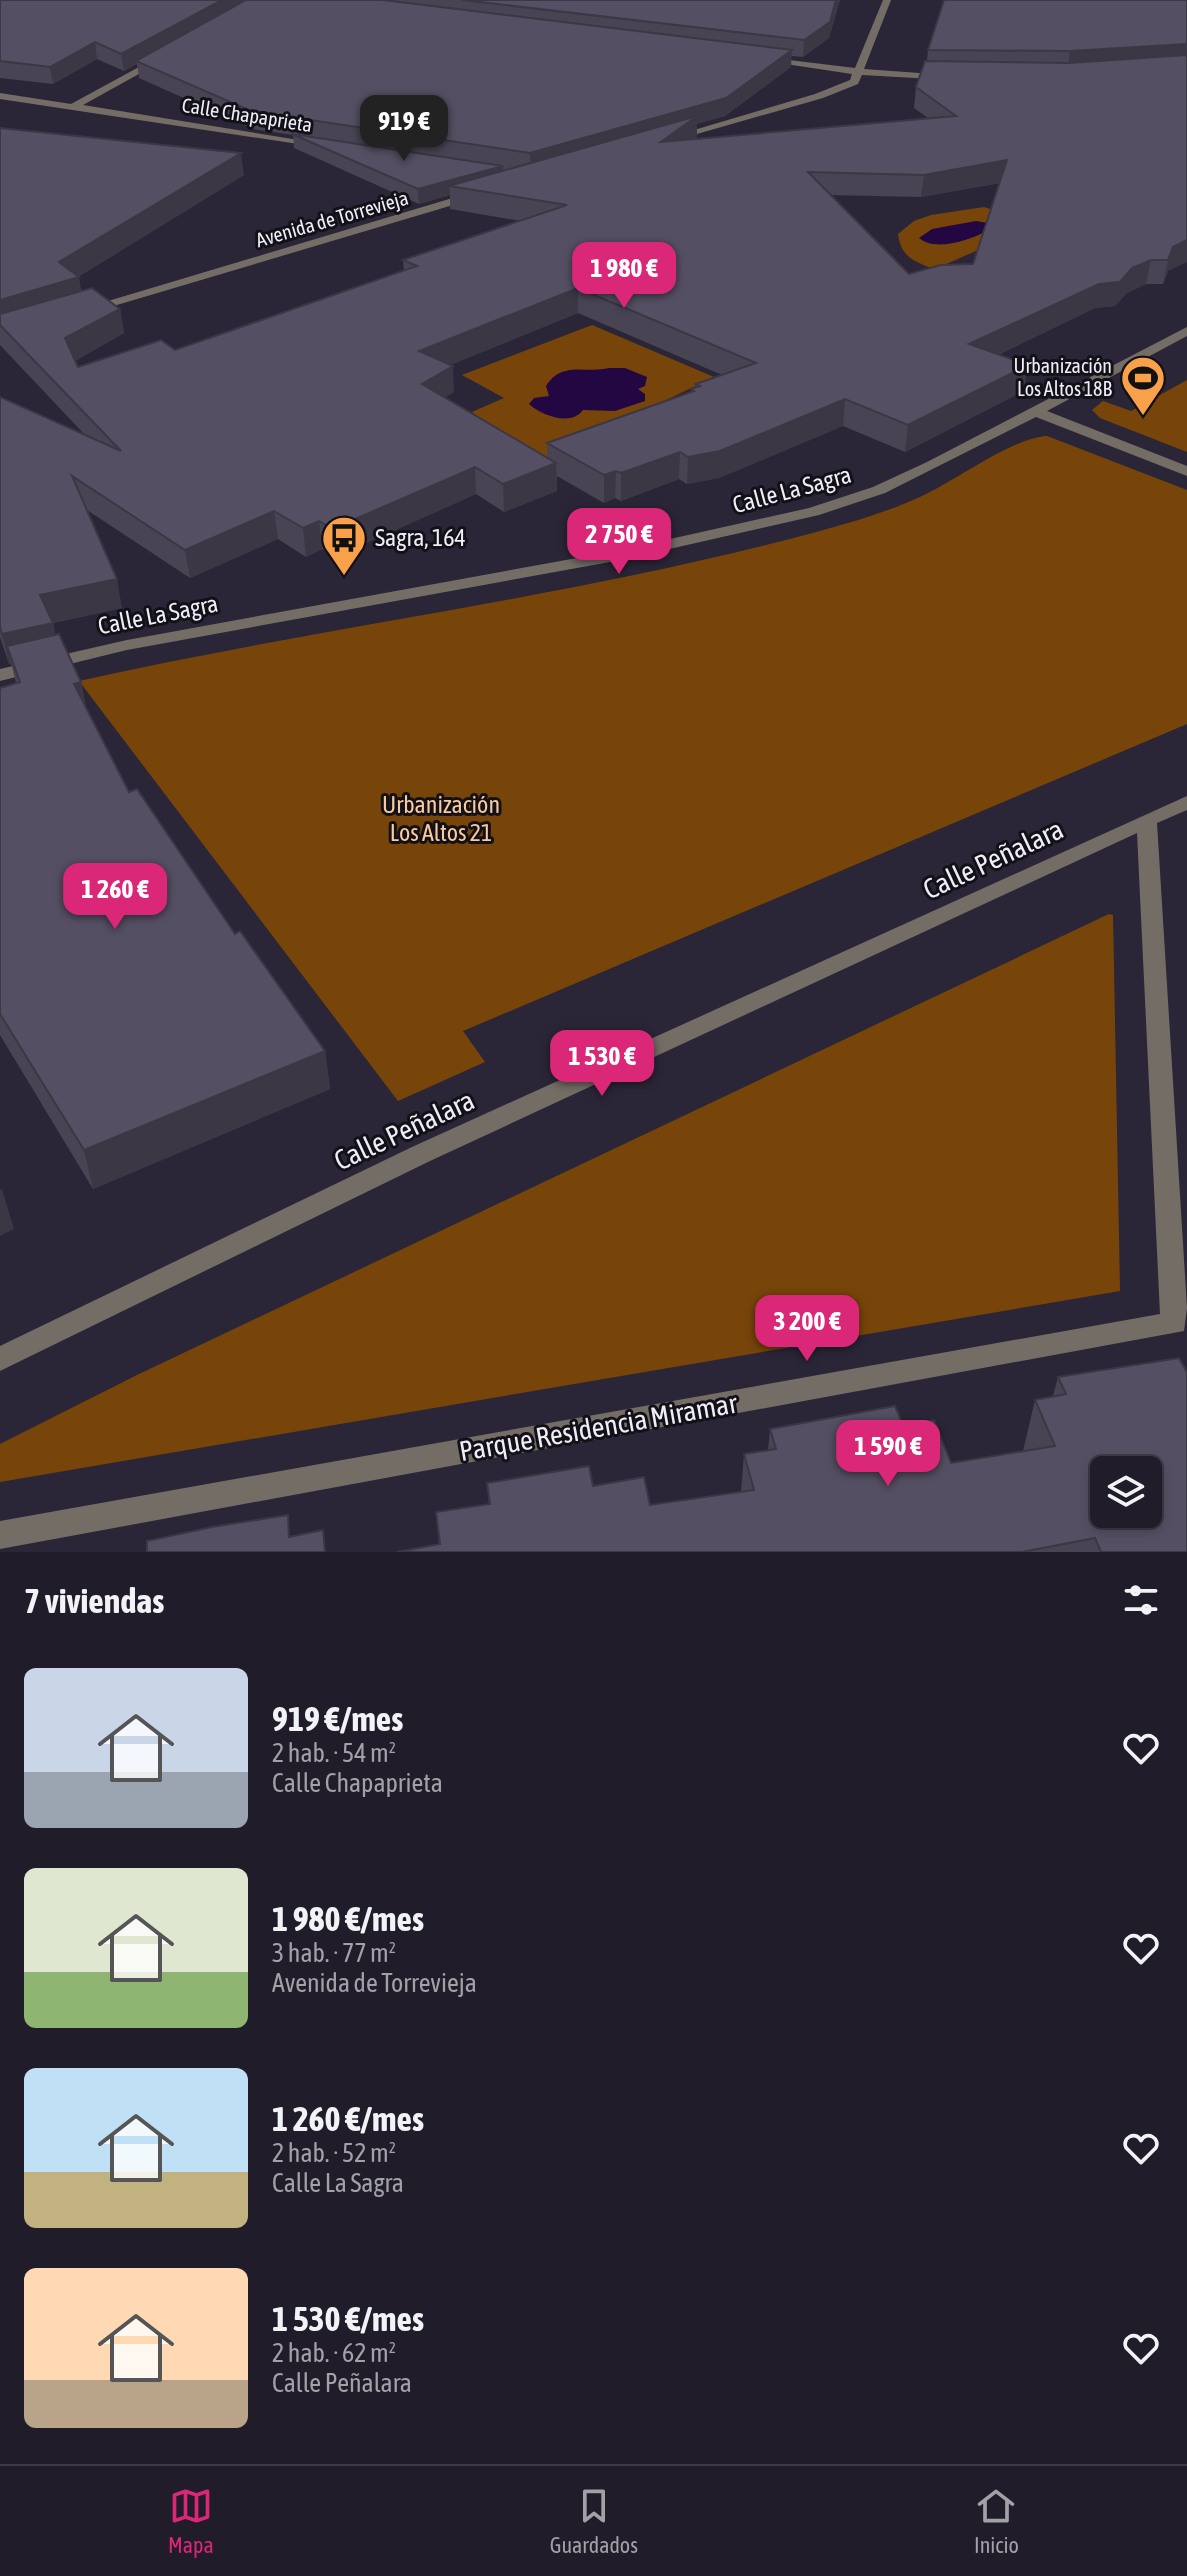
<!DOCTYPE html>
<html lang="es">
<head>
<meta charset="utf-8">
<style>
  :root { --surface:#201c29; --page:#2d2935; --text:#f1f3f6; --muted:#a2a1a8; --line:#3d3a46; --accent:#db2777 }
  body { margin:0; font-family:"Asap Condensed",sans-serif; background:var(--page); color:var(--text); height:100vh; display:flex; flex-direction:column; font-size:30px; white-space:nowrap }
  * { box-sizing:border-box; margin:0 }
  p { font-size:26px; color:var(--muted) }
  .icon { flex:none; width:44px; height:44px; fill:none; stroke:currentColor; stroke-width:2; stroke-linecap:round; stroke-linejoin:round }
  .map { position:relative; height:1552px; overflow:hidden }
  .sheet { display:flex; flex-direction:column; background:var(--surface); flex:1 }
  .sheet>* { flex:none }
  .fabs { position:absolute; left:1090px; top:1456px; display:grid; gap:16px }
  .fabs a { display:grid; place-items:center; width:72px; height:72px; border-radius:12px; background:var(--surface); box-shadow:0 4px 12px #0003,0 0 0 2px var(--line); font-size:40px }
  .price { position:absolute; translate:-50% -68px; padding:0 18px; border-radius:16px; background:var(--accent); color:#fff; font-size:26px; line-height:52px; filter:drop-shadow(0 2px 4px #0008) }
  .price::after { content:''; position:absolute; left:50%; top:48px; width:24px; height:18px; margin-left:-12px; background:inherit; clip-path:polygon(0 0,100% 0,50% 100%) }
  .price.active { background:#222; color:#fff }
  ul { padding:0; list-style:none }
  li { display:flex; align-items:center; gap:24px; height:200px; padding:0 24px }
  li span { display:grid; place-items:center; flex:none; width:224px; height:160px; border-radius:12px; color:#555 }
  li>.icon { margin-inline-start:auto }
  span .icon { width:96px; height:96px; fill:#fffc; stroke-width:1 }
  li b { font-size:34px }
  h2 { display:flex; justify-content:space-between; align-items:center; height:96px; padding:0 24px; font-size:34px }
  .tab-bar { display:flex; justify-content:space-around; align-items:center; height:112px; border-top:2px solid var(--line); background:var(--surface); font-size:22px; color:var(--muted) }
  .tab-bar a { display:grid; justify-items:center; gap:4px }
  .tab-bar .active { color:var(--accent) }
  .map>svg:first-child { display:block }
  .green { fill:#77450a }
  .water { fill:#230743 }
  .lines { fill:none; stroke-linecap:round; stroke-linejoin:round }
  .minor { fill:#746d66; fill-rule:evenodd }
  .wall { fill:#484454; fill-rule:evenodd }
  .shaded-wall { fill:#3b3745 }
  .building { fill:#544f62; stroke:#3b3745; stroke-width:2; fill-rule:evenodd }
  .labels { text-anchor:middle; stroke-width:6; stroke-linejoin:round; paint-order:stroke }
  .far-street-label { font-size:20px; fill:#f0edf9; stroke:#131118 }
  .far-poi-label { font-size:20px; fill:#f0edf9; stroke:#131118; text-anchor:end }
  .street-label { font-size:24px; fill:#f0edf9; stroke:#131118 }
  .poi-label { font-size:24px; fill:#f0edf9; stroke:#131118; text-anchor:start }
  .park-label { font-size:24px; fill:#fac99e; stroke:#131118 }
  .near-street-label { font-size:28px; fill:#f0edf9; stroke:#131118 }
</style>
</head>
<body>
<div class="map">
<svg width="1187" height="1552" viewBox="0 0 1187 1552">
  <rect width="100%" height="100%" fill="#2b2637"/>
  <!-- green -->
  <g class="green">
    <path d="M984,207L1037,224L935,269C914,262 901,257 898,234L914,221L931,215Z"/>
    <path d="M592,325L714,377L635,415L548,469L472,412L504,398L462,375Z"/>
    <path d="M1187,380V452L1100,418L1092,410L1103,401L1131,411Z"/>
    <path d="M1047,436L1187,490V724L463,1031L485,1062L398,1101L79,681C325,626 577,597 820,531C856,521 894,510 928,493C961,477 1013,438 1047,436Z"/>
    <path d="M1109,914L1113,915L1120,1291L0,1482V1444L137,1375Z"/>
  </g>
  <!-- water -->
  <g class="water">
    <path d="M976,221L988,223L985,232C969,240 935,252 919,238L932,229Z"/>
    <path d="M609,368H625L647,377L645,386L638,389L645,394V401L615,411L583,410C571,427 541,415 529,404L534,398L549,396L546,386C562,360 587,374 609,368Z"/>
  </g>
  <g class="lines">
    <!-- minor -->
    <g class="minor">
      <path d="M883,0H891L864,69L947,75L952,78L951,80L862,75L858,84L823,98L676,140L667,138L815,94L850,80L852,74L759,60L764,57L855,68Z"/>
      <path d="M161,55L164,60L83,105L323,144L318,147L0,99V93L71,104Z"/>
      <path d="M476,191L482,195L480,197L90,313L78,310Z"/>
      <path d="M1187,327V336L1047,411L1187,466V476L1036,417L885,493L819,515L621,560L127,650L0,681V669L127,640L621,550L809,508L873,487L927,462Z"/>
      <path d="M1187,796V810L1157,823L1187,1308L1184,1331L0,1549V1521L1160,1314L1137,833L430,1161L0,1371V1346L412,1147Z"/>
    </g>
  </g>
  <!-- wall -->
  <g class="wall">
    <path d="M0,0H840L829,38L803,57L791,56V67L725,116L697,124V137L694,139L928,118L914,108L916,87L927,61L928,50L1187,0L1168,271L1163,284H1146L1127,293L1115,306L1095,308L998,355L1024,391L905,452L843,426L719,478L687,484L679,479L621,501L615,498L604,503L557,476V491L504,512L476,494L355,548L349,544L329,553L322,549L306,557L278,539L190,578L87,510L122,608L53,623L55,634L81,682L86,708L129,792L235,934L325,1051L330,1089L93,1189L0,1035V688L16,683L11,663L9,664L0,637V397L85,435L0,345V128L244,175L78,277L81,291L120,309L124,333L75,361L78,367L175,350L404,271L403,260L521,221L450,209V195L419,204L294,148L293,135L253,129L139,78L137,64L124,71L97,59L53,84L0,78ZM1000,183L973,264L909,274L830,195L921,197ZM578,313L722,375L696,384V387L691,389V392L547,443V458L444,398L454,392L450,365Z"/>
    <path d="M1058,1377L1187,1552H397L439,1544L436,1512L489,1504L487,1483L593,1486L650,1505L741,1492L744,1454L768,1450L770,1429L903,1425L951,1463L1023,1451L1035,1400L1053,1396Z"/>
  </g>
  <!-- shaded-wall -->
  <g class="shaded-wall">
    <path d="M222,0H253L136,61L137,64L124,71L121,54Z"/>
    <path d="M836,0H840L829,38L803,57L804,40Z"/>
    <path d="M95,42L97,59L53,84L50,67Z"/>
    <path d="M1187,44V63L1067,71L1070,51Z"/>
    <path d="M792,50L791,67L725,116L697,124V137L661,164L531,172L530,153Z"/>
    <path d="M241,153L244,175L76,278L79,277L83,302L0,325V300L59,262Z"/>
    <path d="M1007,160L1004,182L921,197L924,175Z"/>
    <path d="M503,166V180L449,186L450,195L419,204L418,189Z"/>
    <path d="M1187,240V262L1168,271L1163,284L1168,260L1173,247Z"/>
    <path d="M1151,260L1146,284L1127,293L1115,306L1095,308L966,370L969,344Z"/>
    <path d="M578,288V313L420,377L419,351Z"/>
    <path d="M120,309L124,333L70,364L65,338Z"/>
    <path d="M1028,365L1024,391L905,452L908,425Z"/>
    <path d="M453,366L454,392L423,411L422,384Z"/>
    <path d="M845,399L843,426L719,478L687,484L688,457Z"/>
    <path d="M680,452L679,479L621,501V473Z"/>
    <path d="M556,463L557,491L504,512L503,484Z"/>
    <path d="M475,467L476,494L355,548L353,520Z"/>
    <path d="M616,471L615,498L604,503V475Z"/>
    <path d="M274,511L278,539L190,578L185,550Z"/>
    <path d="M346,516L349,544L329,553L326,525Z"/>
    <path d="M319,521L322,549L306,557L303,528Z"/>
    <path d="M117,579L122,608L46,624L40,595Z"/>
    <path d="M53,623L59,652L7,646L11,663L9,664L2,634Z"/>
    <path d="M81,682L88,718L74,684Z"/>
    <path d="M325,1051L330,1089L93,1189L84,1150Z"/>
    <path d="M2,1189L14,1229L0,1236V1190Z"/>
  </g>
  <!-- building -->
  <g class="building">
    <path d="M0,0H222L121,54L95,42L50,67L0,61Z"/>
    <path d="M246,0H383L792,50L726,98L530,153L251,111L136,61Z"/>
    <path d="M462,0H836L830,22L804,40Z"/>
    <path d="M944,0H1187V44L1070,51L928,50Z"/>
    <path d="M1187,55V240L1173,247L1168,260H1151L1132,268L1120,282L1099,284L969,344L1028,365L908,425L845,399L720,451L688,457L680,452L621,473L616,471L604,475L547,443L694,391L691,389L700,386L696,384L756,363L578,288L419,351L453,366L422,384L556,463L503,484L475,467L353,520L346,516L326,525L319,521L303,528L274,511L185,550L72,476L117,579L40,595L53,623L2,634L0,627V397L121,451L0,325V314L92,288L120,309L65,338L78,367L161,340L175,350L417,266L403,260L567,205L449,186L697,116L661,142L956,116L916,87L925,61L1069,63ZM1007,160L973,264L941,265L909,274L808,172L924,175Z"/>
    <path d="M0,128L241,153L59,262L79,277L0,300Z"/>
    <path d="M292,134L503,166L418,189Z"/>
    <path d="M59,634L81,682L74,684L129,792L137,789L235,934L240,931L325,1051L84,1150L0,1014V688L20,682L7,646Z"/>
    <path d="M1179,1358L1187,1372V1552H1101L1095,1538L1022,1552H397L440,1544L436,1512L490,1504L487,1483L589,1466L593,1486L644,1477L650,1505L754,1490L744,1454L776,1449L770,1429L895,1406L903,1425L934,1420L951,1463L1055,1446L1035,1400L1066,1394L1058,1377ZM1104,1470H1148V1514H1104Z"/>
    <path d="M288,1515L289,1537L323,1530L325,1552H147V1541L212,1527Z"/>
  </g>
  <!-- icons -->
  <defs>
    <g id="stadium-pin" transform="scale(2.3)"><path d="M0 17L-7.5 6A9.5 9.5 0 1 1 7.5 6Z" fill="#f8a14a" stroke="#131118"/><path d="M0-5a6.5 5 0 1 0 0 10a6.5 5 0 1 0 0-10ZM-3.5-1.8h7v3.6h-7Z" fill="#111"/></g>
    <g id="bus-pin" transform="scale(2.3)"><path d="M0 17L-7.5 6A9.5 9.5 0 1 1 7.5 6Z" fill="#f8a14a" stroke="#131118"/><path d="M-5-6H5V4H4V6H2V4H-2V6H-4V4H-5ZM-3.5-4V0h7V-4ZM-3.5 1.2v1.5H-2V1.2ZM2 1.2v1.5H3.5V1.2Z" fill="#111"/></g>
  </defs>
  <g fill-rule="evenodd">
    <use href="#stadium-pin" x="1143" y="378"/>
    <use href="#bus-pin" x="344" y="538"/>
  </g>
  <g class="labels">
    <!-- far-street labels -->
    <g class="far-street-label">
      <text transform="translate(247 115) rotate(9)" y="7">Calle Chapaprieta</text>
      <text transform="translate(332 219) rotate(-16)" y="7">Avenida de Torrevieja</text>
    </g>
    <!-- far-poi labels -->
    <g class="far-poi-label">
      <text x="1112" y="373">Urbanización<tspan x="1112" dy="23">Los Altos 18B</tspan></text>
    </g>
    <!-- street labels -->
    <g class="street-label">
      <text transform="translate(792 490) rotate(-15)" y="8">Calle La Sagra</text>
      <text transform="translate(158 615) rotate(-11)" y="8">Calle La Sagra</text>
    </g>
    <!-- poi labels -->
    <g class="poi-label">
      <text x="375" y="546">Sagra, 164</text>
    </g>
    <!-- park labels -->
    <g class="park-label">
      <text x="441" y="813">Urbanización<tspan x="441" dy="28">Los Altos 21</tspan></text>
    </g>
    <!-- near-street labels -->
    <g class="near-street-label">
      <text transform="translate(993 859) rotate(-25)" y="10">Calle Peñalara</text>
      <text transform="translate(404 1130) rotate(-25)" y="10">Calle Peñalara</text>
      <text transform="translate(598 1427) rotate(-10)" y="10">Parque Residencia Miramar</text>
    </g>
  </g>
</svg>
<div class="fabs">
<a><svg class="icon" aria-label="layers" viewBox="0 0 24 24"><path d="M12 4l9 5-9 5-9-5zM3 14l9 5 9-5"/></svg></a>
</div>
<b class="price active" style="left:404px;top:163px">919 €</b>
<b class="price" style="left:624px;top:310px">1 980 €</b>
<b class="price" style="left:619px;top:576px">2 750 €</b>
<b class="price" style="left:115px;top:931px">1 260 €</b>
<b class="price" style="left:602px;top:1098px">1 530 €</b>
<b class="price" style="left:807px;top:1363px">3 200 €</b>
<b class="price" style="left:888px;top:1488px">1 590 €</b>
</div>
<section class="sheet">
<h2>7 viviendas<svg class="icon" aria-label="filters" viewBox="0 0 24 24"><path d="M4 7h16M4 17h16"/><circle cx="9" cy="7" r="2"/><circle cx="15" cy="17" r="2"/></svg></h2>
<ul>
<li><span style="background:linear-gradient(#c9d6e8 65%,#9aa5b1 0)"><svg class="icon" aria-label="home" viewBox="0 0 24 24"><path d="M3 11l9-7 9 7M6 9v11h12V9"/></svg></span><div><b>919 €/mes</b><p>2 hab. · 54 m²</p><p>Calle Chapaprieta</p></div><svg class="icon" aria-label="heart" viewBox="0 0 24 24"><path d="M12 20l-8-8c-3-5 5-10 8-4 3-6 11-1 8 4z"/></svg></li>
<li><span style="background:linear-gradient(#dfe7d0 65%,#8fb573 0)"><svg class="icon" aria-label="home" viewBox="0 0 24 24"><path d="M3 11l9-7 9 7M6 9v11h12V9"/></svg></span><div><b>1 980 €/mes</b><p>3 hab. · 77 m²</p><p>Avenida de Torrevieja</p></div><svg class="icon" aria-label="heart" viewBox="0 0 24 24"><path d="M12 20l-8-8c-3-5 5-10 8-4 3-6 11-1 8 4z"/></svg></li>
<li><span style="background:linear-gradient(#bfe0f5 65%,#c2b280 0)"><svg class="icon" aria-label="home" viewBox="0 0 24 24"><path d="M3 11l9-7 9 7M6 9v11h12V9"/></svg></span><div><b>1 260 €/mes</b><p>2 hab. · 52 m²</p><p>Calle La Sagra</p></div><svg class="icon" aria-label="heart" viewBox="0 0 24 24"><path d="M12 20l-8-8c-3-5 5-10 8-4 3-6 11-1 8 4z"/></svg></li>
<li><span style="background:linear-gradient(#ffd9b3 70%,#b9a48a 0)"><svg class="icon" aria-label="home" viewBox="0 0 24 24"><path d="M3 11l9-7 9 7M6 9v11h12V9"/></svg></span><div><b>1 530 €/mes</b><p>2 hab. · 62 m²</p><p>Calle Peñalara</p></div><svg class="icon" aria-label="heart" viewBox="0 0 24 24"><path d="M12 20l-8-8c-3-5 5-10 8-4 3-6 11-1 8 4z"/></svg></li>
</ul>
</section>
<nav class="tab-bar">
<a class="active"><svg class="icon" aria-label="map" viewBox="0 0 24 24"><path d="M3 6l6-2 6 2 6-2v14l-6 2-6-2-6 2zM9 4v14M15 6v14"/></svg>Mapa</a>
<a><svg class="icon" aria-label="saved" viewBox="0 0 24 24"><path d="M7 4h10v16l-5-4-5 4z"/></svg>Guardados</a>
<a><svg class="icon" aria-label="home" viewBox="0 0 24 24"><path d="M3 11l9-7 9 7M6 9v11h12V9"/></svg>Inicio</a>
</nav>
</body>
</html>
